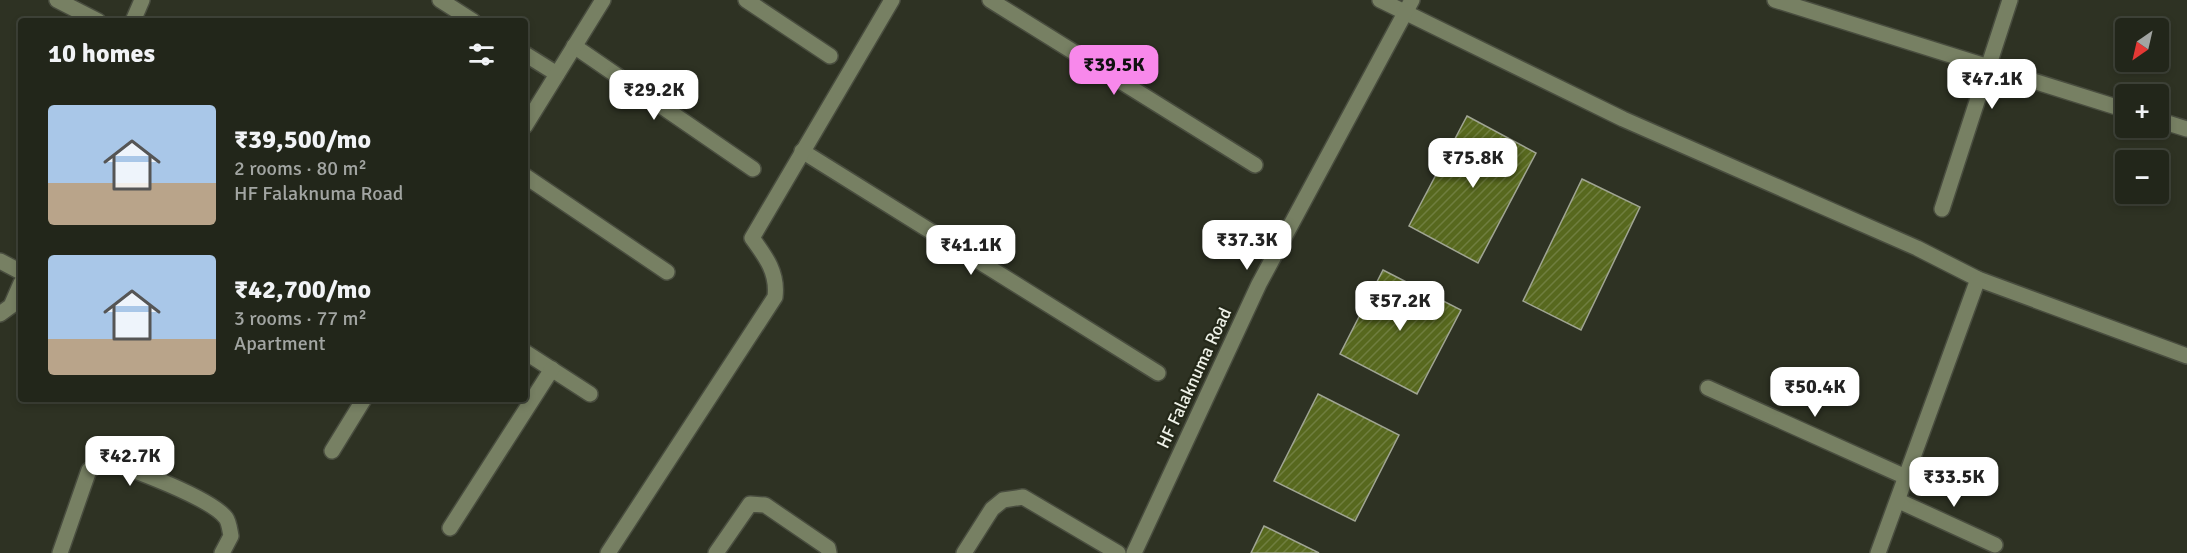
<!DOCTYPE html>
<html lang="en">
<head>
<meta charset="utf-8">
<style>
  :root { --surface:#22261a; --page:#2e3227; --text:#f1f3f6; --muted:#a2a5a2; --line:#3f4339; --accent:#f888eb }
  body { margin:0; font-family:Signika,sans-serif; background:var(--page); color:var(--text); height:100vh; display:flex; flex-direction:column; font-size:22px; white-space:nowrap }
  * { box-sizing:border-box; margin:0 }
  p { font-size:20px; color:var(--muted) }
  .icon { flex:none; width:33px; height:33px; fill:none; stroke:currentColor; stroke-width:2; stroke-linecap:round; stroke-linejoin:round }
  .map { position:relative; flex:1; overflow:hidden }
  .drawer { position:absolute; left:18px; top:18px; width:510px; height:384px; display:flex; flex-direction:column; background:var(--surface); border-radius:6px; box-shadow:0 3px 9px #0003,0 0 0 2px var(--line) }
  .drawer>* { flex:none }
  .needle { width:39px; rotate:214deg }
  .tools { position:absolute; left:2115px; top:18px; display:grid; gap:12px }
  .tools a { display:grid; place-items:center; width:54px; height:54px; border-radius:6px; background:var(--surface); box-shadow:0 3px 9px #0003,0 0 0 2px var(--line); font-size:30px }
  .price { position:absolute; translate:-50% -51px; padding:0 14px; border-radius:12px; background:#fff; color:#222; font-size:20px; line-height:39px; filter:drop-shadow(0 2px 3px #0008) }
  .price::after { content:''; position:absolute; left:50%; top:36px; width:18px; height:14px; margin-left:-9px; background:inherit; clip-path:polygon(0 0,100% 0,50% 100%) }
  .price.active { background:var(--accent); color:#111 }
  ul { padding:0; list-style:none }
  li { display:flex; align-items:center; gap:18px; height:150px; padding:0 30px }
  li span { display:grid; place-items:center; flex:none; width:168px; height:120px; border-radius:6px; color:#555 }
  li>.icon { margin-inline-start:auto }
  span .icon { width:72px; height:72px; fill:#fffc; stroke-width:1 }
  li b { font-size:26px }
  h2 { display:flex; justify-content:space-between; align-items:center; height:72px; padding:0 30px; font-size:26px }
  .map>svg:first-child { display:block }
  .building { fill:url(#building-hatch); stroke:#a0a593; stroke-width:1.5 }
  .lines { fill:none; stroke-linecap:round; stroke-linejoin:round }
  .minor-casing { stroke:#494d3f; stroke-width:18 }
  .minor { stroke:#778063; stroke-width:15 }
  .labels { text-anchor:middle; stroke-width:4.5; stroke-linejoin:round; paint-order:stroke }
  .street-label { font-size:18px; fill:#eff2e8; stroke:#242819 }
</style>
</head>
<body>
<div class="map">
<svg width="2187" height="553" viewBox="0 0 2187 553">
  <defs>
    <pattern id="building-hatch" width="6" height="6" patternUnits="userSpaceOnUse" patternTransform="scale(1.5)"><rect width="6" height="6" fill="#57681e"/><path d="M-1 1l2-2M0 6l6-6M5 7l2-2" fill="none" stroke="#6f7e3f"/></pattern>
  </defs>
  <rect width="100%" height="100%" fill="#2e3223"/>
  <!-- building -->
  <g class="building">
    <path d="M1467,116L1536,153L1478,263L1409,226Z"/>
    <path d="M1582,179L1640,207L1581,330L1523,301Z"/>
    <path d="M1383,270L1461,310L1417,394L1340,354Z"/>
    <path d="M1318,394L1399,435L1355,521L1274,481Z"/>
    <path d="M1264,526L1319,553H1251Z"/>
  </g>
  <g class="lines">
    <!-- minor casing -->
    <g class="minor-casing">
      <g id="minor">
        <path d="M57,0L98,21"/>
        <path d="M440,0L473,21"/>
        <path d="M746,0L830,56"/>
        <path d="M990,0L1255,165"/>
        <path d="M1380,0L1623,119L1917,248L1978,279L2187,356"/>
        <path d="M1775,0L2126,110"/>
        <path d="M133,21L142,0"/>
        <path d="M574,46L753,169"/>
        <path d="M525,54L557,74"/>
        <path d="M2158,120L2187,129"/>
        <path d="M525,126L603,0"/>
        <path d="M802,151L1158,373"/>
        <path d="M525,176L667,272"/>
        <path d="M1942,209L2010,0"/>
        <path d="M0,261L21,272"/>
        <path d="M0,314L11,306L21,283"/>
        <path d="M525,352L590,394"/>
        <path d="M1708,388L1908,478"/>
        <path d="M332,451L364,399"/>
        <path d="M1899,501L1995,545"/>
        <path d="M450,528L552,369"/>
        <path d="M60,553L89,470L104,462C128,466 212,499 226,518C229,522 230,531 231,536L222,553"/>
        <path d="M608,553L775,297C778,273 766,257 752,238L892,0"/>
        <path d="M716,553L750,504L765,505L828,548L829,553"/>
        <path d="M964,553L992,509L1003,500L1023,497L1118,553"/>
        <path d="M1134,553L1259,284L1412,0"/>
        <path d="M1878,553L1978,279"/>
      </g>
    </g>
    <!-- minor -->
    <use href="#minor" class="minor"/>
  </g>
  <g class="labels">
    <!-- street labels -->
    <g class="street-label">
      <text transform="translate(1194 378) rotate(-65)" y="6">HF Falaknuma Road</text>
    </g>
  </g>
</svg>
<div class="tools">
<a><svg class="needle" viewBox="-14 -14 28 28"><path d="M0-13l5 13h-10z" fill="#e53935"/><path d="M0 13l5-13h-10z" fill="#a2a5a2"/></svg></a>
<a>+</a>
<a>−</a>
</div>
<b class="price active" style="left:1114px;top:96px">₹39.5K</b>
<b class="price" style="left:1992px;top:110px">₹47.1K</b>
<b class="price" style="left:654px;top:121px">₹29.2K</b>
<b class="price" style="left:1473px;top:189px">₹75.8K</b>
<b class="price" style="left:1247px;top:271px">₹37.3K</b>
<b class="price" style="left:971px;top:276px">₹41.1K</b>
<b class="price" style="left:1400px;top:332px">₹57.2K</b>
<b class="price" style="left:1815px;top:418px">₹50.4K</b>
<b class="price" style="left:130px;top:487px">₹42.7K</b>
<b class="price" style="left:1954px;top:508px">₹33.5K</b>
<section class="drawer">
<h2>10 homes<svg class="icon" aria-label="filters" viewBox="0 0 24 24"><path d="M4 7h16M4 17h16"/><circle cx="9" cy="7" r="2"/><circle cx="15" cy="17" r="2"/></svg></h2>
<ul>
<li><span style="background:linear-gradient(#a9c7e8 65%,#b9a48a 0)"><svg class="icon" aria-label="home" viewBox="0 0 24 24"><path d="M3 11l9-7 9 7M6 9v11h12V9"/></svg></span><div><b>₹39,500/mo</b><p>2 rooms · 80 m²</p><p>HF Falaknuma Road</p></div></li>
<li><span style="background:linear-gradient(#a9c7e8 70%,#b9a48a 0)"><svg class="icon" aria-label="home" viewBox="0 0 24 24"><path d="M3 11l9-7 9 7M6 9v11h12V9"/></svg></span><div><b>₹42,700/mo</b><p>3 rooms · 77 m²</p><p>Apartment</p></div></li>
</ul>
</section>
</div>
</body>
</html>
